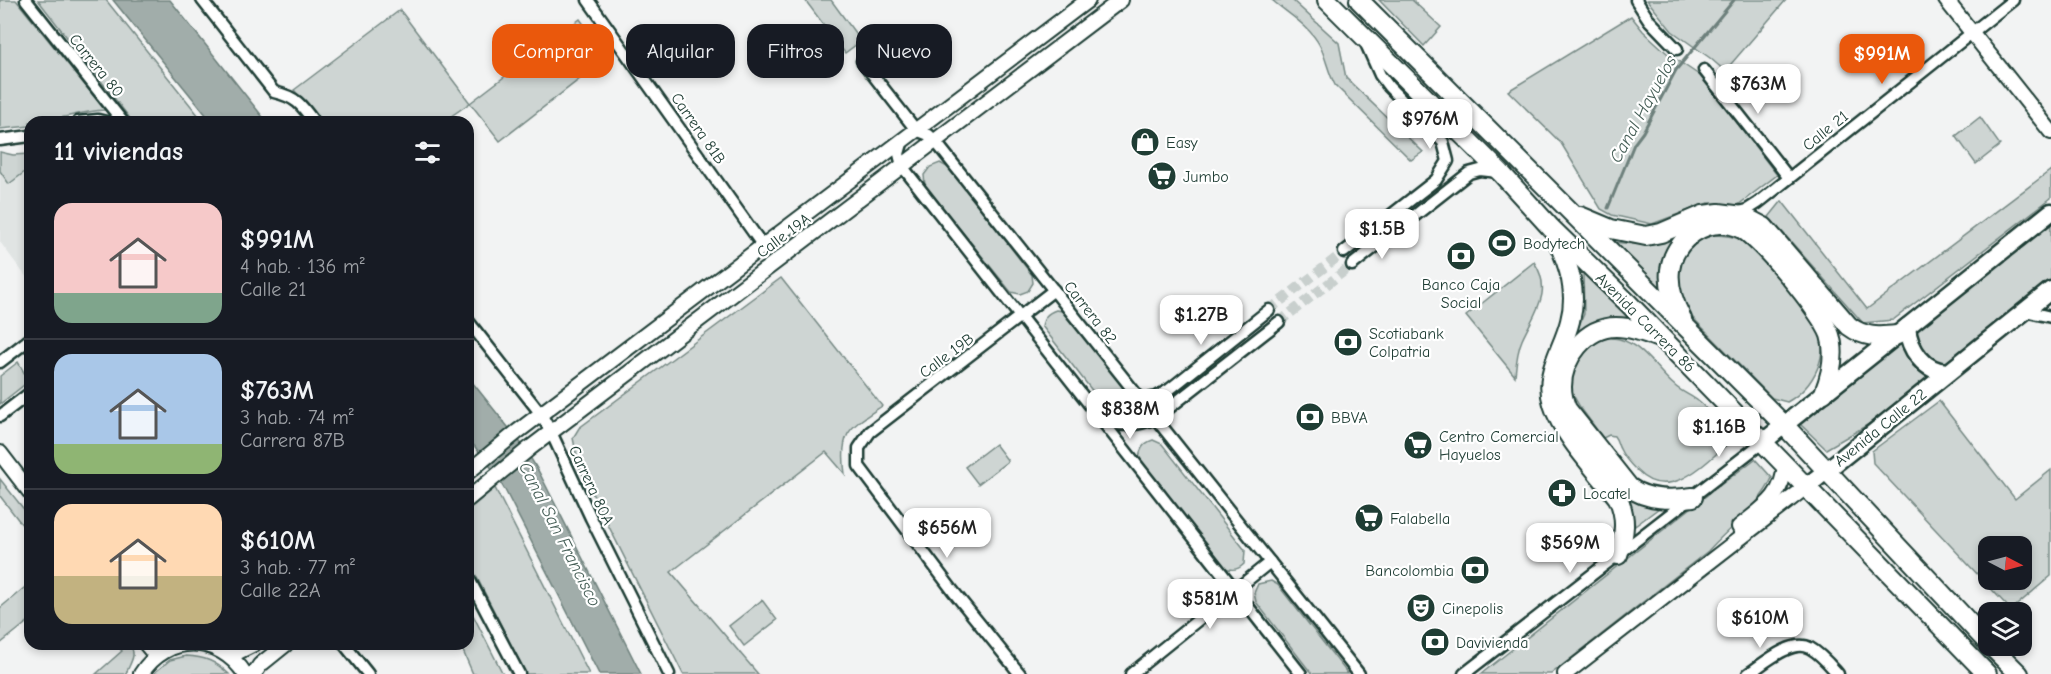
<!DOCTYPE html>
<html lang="es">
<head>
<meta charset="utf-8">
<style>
  :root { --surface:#171b24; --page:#242831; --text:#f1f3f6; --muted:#9ea1a6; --line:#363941; --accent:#ea580c }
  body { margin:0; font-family:"Comic Neue",sans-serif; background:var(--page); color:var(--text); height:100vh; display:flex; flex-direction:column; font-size:22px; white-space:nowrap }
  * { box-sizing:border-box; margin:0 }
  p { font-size:20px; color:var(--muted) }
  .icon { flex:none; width:33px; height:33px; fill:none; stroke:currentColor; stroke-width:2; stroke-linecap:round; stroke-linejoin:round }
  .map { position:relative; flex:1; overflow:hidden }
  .side { position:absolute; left:24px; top:116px; width:450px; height:534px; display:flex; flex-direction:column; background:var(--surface); border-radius:18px; box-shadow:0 3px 9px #0003 }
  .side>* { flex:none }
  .banner { position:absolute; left:492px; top:24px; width:570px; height:54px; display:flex; gap:12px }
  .needle { width:39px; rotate:96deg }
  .buttons { position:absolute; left:1978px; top:536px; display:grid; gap:12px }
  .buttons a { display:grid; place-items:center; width:54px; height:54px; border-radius:12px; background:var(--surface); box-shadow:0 3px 9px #0003; font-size:30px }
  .price { position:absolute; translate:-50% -51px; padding:0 14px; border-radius:12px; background:#fff; color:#222; font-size:20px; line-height:39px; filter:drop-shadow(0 2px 3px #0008) }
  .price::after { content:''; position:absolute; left:50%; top:36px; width:18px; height:14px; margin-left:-9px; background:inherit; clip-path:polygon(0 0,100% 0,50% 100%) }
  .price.active { background:var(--accent); color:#fff }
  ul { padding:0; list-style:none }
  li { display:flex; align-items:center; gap:18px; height:150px; padding:0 30px }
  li+li { border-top:2px solid var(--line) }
  li span { display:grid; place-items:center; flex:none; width:168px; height:120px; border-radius:18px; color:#555 }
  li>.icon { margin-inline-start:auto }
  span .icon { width:72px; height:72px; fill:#fffc; stroke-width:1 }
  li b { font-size:26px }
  h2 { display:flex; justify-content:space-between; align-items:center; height:72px; padding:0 30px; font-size:26px }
  .tag { padding:0 21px; border-radius:18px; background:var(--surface); box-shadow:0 3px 9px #0003; font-size:21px; line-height:54px }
  .tag.active { background:var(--accent); color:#fff }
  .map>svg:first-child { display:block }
  .built { fill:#e0e4e3 }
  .green { fill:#ced5d3; stroke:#768984; stroke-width:1.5; fill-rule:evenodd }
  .water { fill:#a1adaa; stroke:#6d807b; stroke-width:1.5 }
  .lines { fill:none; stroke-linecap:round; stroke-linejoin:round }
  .stream { stroke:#6d807b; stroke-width:3 }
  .minor-tunnel { stroke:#c8cfcd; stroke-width:10; stroke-dasharray:10 5; stroke-linecap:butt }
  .minor-casing { stroke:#1f3d34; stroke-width:15 }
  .tertiary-casing { stroke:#1f3d34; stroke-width:18 }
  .secondary-casing { stroke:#1f3d34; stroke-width:21 }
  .primary-casing { stroke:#1f3d34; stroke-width:22 }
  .minor { stroke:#fff; stroke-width:10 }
  .tertiary { stroke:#fff; stroke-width:14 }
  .secondary { stroke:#fff; stroke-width:16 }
  .primary { stroke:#fff; stroke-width:18 }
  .labels { text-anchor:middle; stroke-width:4.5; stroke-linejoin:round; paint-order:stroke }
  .street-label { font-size:16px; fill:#1f3d34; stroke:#fff }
  .poi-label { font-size:16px; fill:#1f3d34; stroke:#fff; text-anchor:start }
  .water-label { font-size:18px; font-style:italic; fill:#465f57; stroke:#fff }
</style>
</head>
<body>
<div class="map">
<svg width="2051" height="674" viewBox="0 0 2051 674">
  <rect width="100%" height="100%" fill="#f2f3f3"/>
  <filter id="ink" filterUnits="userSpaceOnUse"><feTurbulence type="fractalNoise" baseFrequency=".0167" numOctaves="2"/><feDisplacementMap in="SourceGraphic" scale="12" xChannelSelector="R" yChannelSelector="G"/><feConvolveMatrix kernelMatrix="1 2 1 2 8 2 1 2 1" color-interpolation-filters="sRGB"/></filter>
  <g filter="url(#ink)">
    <!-- built -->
    <path class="built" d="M30,154V282L0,242V165L13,155Z"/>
    <!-- green -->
    <g class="green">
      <path d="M0,0H16L105,110C79,111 56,122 30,122V126L0,129Z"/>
      <path d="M38,0H106L203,121H132Z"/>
      <path d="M805,0H831L861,41L845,53Z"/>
      <path d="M1272,0H1292L1339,43L1346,78L1423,152L1411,160L1335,85C1328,72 1326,58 1320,46C1310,26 1288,14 1272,0Z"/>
      <path d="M1379,0H1412L1441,27L1424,46Z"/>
      <path d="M1647,0H1786L1725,71L1710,58L1672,31Z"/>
      <path d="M400,10L470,103L580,19L608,57L500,141L470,103L444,121H321L294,90Z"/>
      <path d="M1631,16L1643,31L1668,54L1702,77L1777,175L1738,205L1708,203L1652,224L1612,215L1601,209L1561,143L1508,91Z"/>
      <path d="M1980,117L2000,145L1976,164L1956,136Z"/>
      <path d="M0,152L13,155L30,154V168L9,184L0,171Z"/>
      <path d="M940,163L949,168L1032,275L1033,283L1028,291L1020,294L1011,292L925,186L924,175L930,167Z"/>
      <path d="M2051,170V198L1893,320L1863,323L1769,217L1782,201L1867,309Z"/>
      <path d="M2051,223V280L1945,365L1926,355L1913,333Z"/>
      <path d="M1713,235C1755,235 1765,257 1788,287C1797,299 1810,311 1817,324C1831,354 1814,387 1787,402L1772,398L1692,317L1681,302L1676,289L1679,262L1686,252L1698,241Z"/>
      <path d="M1678,236L1663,292L1613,242C1638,245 1654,245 1678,236Z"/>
      <path d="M1534,262C1554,292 1534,313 1522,340C1517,351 1516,364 1515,376L1466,316Z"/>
      <path d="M1583,272L1634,320L1610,319L1572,341L1584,314Z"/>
      <path d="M781,278L882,406C849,428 839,432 845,474L826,452L671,572L758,674H683L579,467L573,438L579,428Z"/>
      <path d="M1056,310L1062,311L1130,394L1131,403L1117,413L1108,411L1042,326C1044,317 1047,313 1056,310Z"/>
      <path d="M1608,332L1612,338C1639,339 1655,369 1674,385C1681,392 1691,395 1698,401C1711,411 1720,428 1730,442C1705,463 1669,504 1637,471C1632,466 1623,456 1620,449C1617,444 1618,441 1614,436L1609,435L1603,438L1580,407L1572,393L1570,380L1577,356Z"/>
      <path d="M1903,340L1913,366L1930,378L1869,424L1826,449L1800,424Z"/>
      <path d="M18,362L29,381L0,404V376Z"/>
      <path d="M1939,401L2015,499L2051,470V576L2011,610L1873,463L1872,451ZM1989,546H2022V579H1989Z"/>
      <path d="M1153,440L1162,444L1245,550L1244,564C1237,571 1230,571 1221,566L1140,461C1138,451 1143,443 1153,440Z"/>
      <path d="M995,444L1008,461L978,484L965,467Z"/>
      <path d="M1755,459L1772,478C1761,505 1728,528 1708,551L1551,674H1481L1706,496Z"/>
      <path d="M0,479L30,517V535L0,496Z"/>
      <path d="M495,488L589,674H526L468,560V539L470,533L468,510Z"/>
      <path d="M1621,490L1646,504L1659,508L1635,526L1629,502Z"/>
      <path d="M1271,581L1278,585L1348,674H1312L1256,602L1254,593L1258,584Z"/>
      <path d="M30,583V620L0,644V608Z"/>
      <path d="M762,600L777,620L744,646L729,626Z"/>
      <path d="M468,605L503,674H473L460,644H468Z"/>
      <path d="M116,644H129C138,655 130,662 126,674H96L122,651Z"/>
      <path d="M186,656C205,657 215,661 229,674H153L170,660Z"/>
    </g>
    <!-- water -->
    <g class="water">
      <path d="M113,0H170L266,121H211Z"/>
      <path d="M468,377L524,447L539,472L641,674H599L505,490L493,470L468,438Z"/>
    </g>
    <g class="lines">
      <!-- stream -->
      <path class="stream" d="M1608,208L1634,144L1643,132L1676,70L1734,0"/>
      <!-- minor-tunnel -->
      <g class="minor-tunnel">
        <path d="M1269,310L1344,252"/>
        <path d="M1279,322L1352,265"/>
      </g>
      <!-- minor casing -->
      <g class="minor-casing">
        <g id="minor">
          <path d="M26,0L123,122"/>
          <path d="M202,0L274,92C296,97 301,104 314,122"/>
          <path d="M588,0L763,246"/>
          <path d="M1636,0L1649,20L1677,49"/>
          <path d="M862,61L916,130L929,135L935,141L1359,674"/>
          <path d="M1704,70L1789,178"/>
          <path d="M78,122L98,120L106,122"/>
          <path d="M0,140L30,136"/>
          <path d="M903,140L899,154L902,166L1301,674"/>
          <path d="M1736,213L1747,210L1758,203L2013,0"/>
          <path d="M1344,252L1436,180L1448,161L1443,142L1389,87L1380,75L1367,46"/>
          <path d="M1352,265L1469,173L1480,170L1498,172"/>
          <path d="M2025,311L2051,317"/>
          <path d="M468,321L541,414L551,432L591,518L669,674"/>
          <path d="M0,362L30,339"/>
          <path d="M1142,400L1157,397L1170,389L1269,310"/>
          <path d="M0,416L30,393"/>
          <path d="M1103,421C1123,427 1136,426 1156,418L1279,322"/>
          <path d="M468,577L519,674"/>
          <path d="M344,644L368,674"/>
          <path d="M1020,674L953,591L859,466V448L870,432L1054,290"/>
          <path d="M1131,674L1270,562"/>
          <path d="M1464,674L1763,442"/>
          <path d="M1748,674C1763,664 1793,638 1810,648C1821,654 1830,665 1838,674"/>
        </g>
      </g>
      <!-- tertiary casing -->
      <g class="tertiary-casing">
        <g id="tertiary">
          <path d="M1946,0L2051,132"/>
          <path d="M0,453L30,492"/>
          <path d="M468,472L517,432L1088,0"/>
          <path d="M468,499L530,448L1121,0"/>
          <path d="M1739,527C1762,508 1783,498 1785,464"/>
          <path d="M146,644L156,656"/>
          <path d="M230,656L254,644"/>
          <path d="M141,674C167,633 219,634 245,674"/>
          <path d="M254,674L260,665L286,644"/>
          <path d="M1565,674L1806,487"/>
        </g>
      </g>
      <!-- secondary casing -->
      <g class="secondary-casing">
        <g id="secondary">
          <path d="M1907,327C1909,349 1924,372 1948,372"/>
          <path d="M1763,442L2051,212"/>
          <path d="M1806,487L2051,290"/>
        </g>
      </g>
      <!-- primary casing -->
      <g class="primary-casing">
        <g id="primary">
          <path d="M1327,0L1501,173L1551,228L1629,304L1987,674"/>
          <path d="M1359,0L1784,425L1989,644"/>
          <path d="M1580,216L1611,229L1646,236L1661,233L1703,215L1719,213L1743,216L1764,227L1849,326C1865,338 1878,337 1897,335"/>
          <path d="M1556,238C1569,265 1578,292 1570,321C1563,350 1543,373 1553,404C1562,435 1598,472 1618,498C1627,518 1625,534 1618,555"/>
          <path d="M1682,319C1674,304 1668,287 1670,270C1674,239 1706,216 1738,227C1758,234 1823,314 1830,335C1836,354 1831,375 1824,393"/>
          <path d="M1661,339C1647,333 1632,327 1616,327C1586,327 1562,358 1562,387C1562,394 1564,402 1567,409L1629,487C1647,501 1672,500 1693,497"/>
          <path d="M1990,645L2019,674"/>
        </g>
      </g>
      <!-- minor -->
      <use href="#minor" class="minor"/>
      <!-- tertiary -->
      <use href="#tertiary" class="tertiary"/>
      <!-- secondary -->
      <use href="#secondary" class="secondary"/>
      <!-- primary -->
      <use href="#primary" class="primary"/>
    </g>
  </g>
  <!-- icons -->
  <defs>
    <g id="shop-disc" transform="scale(1.5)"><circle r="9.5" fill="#1f3d34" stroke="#fff"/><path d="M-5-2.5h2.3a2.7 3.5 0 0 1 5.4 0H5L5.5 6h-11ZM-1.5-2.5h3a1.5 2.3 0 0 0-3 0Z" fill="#fff"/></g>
    <g id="supermarket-disc" transform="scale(1.5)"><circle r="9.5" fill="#1f3d34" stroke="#fff"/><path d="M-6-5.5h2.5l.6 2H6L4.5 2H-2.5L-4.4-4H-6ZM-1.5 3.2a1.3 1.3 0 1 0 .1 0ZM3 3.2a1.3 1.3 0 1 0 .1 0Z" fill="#fff"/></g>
    <g id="stadium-disc" transform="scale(1.5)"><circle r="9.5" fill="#1f3d34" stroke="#fff"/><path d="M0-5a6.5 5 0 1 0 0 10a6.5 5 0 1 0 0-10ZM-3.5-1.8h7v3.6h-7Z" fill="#fff"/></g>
    <g id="bank-disc" transform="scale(1.5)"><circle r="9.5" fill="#1f3d34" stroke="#fff"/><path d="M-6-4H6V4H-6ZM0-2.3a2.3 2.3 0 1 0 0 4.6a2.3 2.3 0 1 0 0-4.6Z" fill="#fff"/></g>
    <g id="pharmacy-disc" transform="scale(1.5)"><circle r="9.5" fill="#1f3d34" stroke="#fff"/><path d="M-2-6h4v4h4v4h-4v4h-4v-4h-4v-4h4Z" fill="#fff"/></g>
    <g id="theatre-disc" transform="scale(1.5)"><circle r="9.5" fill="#1f3d34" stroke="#fff"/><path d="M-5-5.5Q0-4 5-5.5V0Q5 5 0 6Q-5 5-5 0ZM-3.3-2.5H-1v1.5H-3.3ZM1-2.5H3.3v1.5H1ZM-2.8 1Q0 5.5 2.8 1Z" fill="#fff"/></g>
  </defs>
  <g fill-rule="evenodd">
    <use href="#shop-disc" x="1145" y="142"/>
    <use href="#supermarket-disc" x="1162" y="176"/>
    <use href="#stadium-disc" x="1502" y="243"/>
    <use href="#bank-disc" x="1461" y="256"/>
    <use href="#bank-disc" x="1348" y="342"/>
    <use href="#bank-disc" x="1310" y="417"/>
    <use href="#supermarket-disc" x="1418" y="445"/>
    <use href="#pharmacy-disc" x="1562" y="493"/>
    <use href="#supermarket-disc" x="1369" y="518"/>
    <use href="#bank-disc" x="1475" y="570"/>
    <use href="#theatre-disc" x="1421" y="608"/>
    <use href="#bank-disc" x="1435" y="642"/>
  </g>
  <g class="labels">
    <!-- street labels -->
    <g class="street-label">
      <text transform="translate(97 65) rotate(51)" y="6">Carrera 80</text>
      <text transform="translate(699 128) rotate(55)" y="6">Carrera 81B</text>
      <text transform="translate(1825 130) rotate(-39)" y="6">Calle 21</text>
      <text transform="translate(783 235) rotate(-37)" y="6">Calle 19A</text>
      <text transform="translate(1091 312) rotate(52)" y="6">Carrera 82</text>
      <text transform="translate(1646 322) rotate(45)" y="6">Avenida Carrera 86</text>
      <text transform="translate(946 355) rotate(-37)" y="6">Calle 19B</text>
      <text transform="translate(1880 427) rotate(-39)" y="6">Avenida Calle 22</text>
      <text transform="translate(592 485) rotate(65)" y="6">Carrera 80A</text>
    </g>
    <!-- poi labels -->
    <g class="poi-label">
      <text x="1166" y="148">Easy</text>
      <text x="1183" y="182">Jumbo</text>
      <text x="1523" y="249">Bodytech</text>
      <text x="1461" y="290" text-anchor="middle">Banco Caja<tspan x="1461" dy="18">Social</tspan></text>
      <text x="1369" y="339">Scotiabank<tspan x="1369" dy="18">Colpatria</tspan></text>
      <text x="1331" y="423">BBVA</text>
      <text x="1439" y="442">Centro Comercial<tspan x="1439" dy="18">Hayuelos</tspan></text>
      <text x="1583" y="499">Locatel</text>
      <text x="1390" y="524">Falabella</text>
      <text x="1454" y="576" text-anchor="end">Bancolombia</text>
      <text x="1442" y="614">Cinepolis</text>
      <text x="1456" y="648">Davivienda</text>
    </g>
    <!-- water labels -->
    <g class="water-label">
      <text transform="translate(1643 109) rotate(-61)" y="6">Canal Hayuelos</text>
      <text transform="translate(560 534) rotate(63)" y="6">Canal San Francisco</text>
    </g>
  </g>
</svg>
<div class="buttons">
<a><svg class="needle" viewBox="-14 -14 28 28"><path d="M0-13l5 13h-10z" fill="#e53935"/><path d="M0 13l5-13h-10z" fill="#9ea1a6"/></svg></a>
<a><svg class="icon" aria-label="layers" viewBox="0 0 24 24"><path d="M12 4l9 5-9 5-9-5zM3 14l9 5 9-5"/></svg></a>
</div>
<b class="price active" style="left:1882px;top:85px">$991M</b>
<b class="price" style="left:1758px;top:115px">$763M</b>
<b class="price" style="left:1430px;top:150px">$976M</b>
<b class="price" style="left:1382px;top:260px">$1.5B</b>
<b class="price" style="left:1201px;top:346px">$1.27B</b>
<b class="price" style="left:1130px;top:440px">$838M</b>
<b class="price" style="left:1719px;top:458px">$1.16B</b>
<b class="price" style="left:947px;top:559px">$656M</b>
<b class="price" style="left:1570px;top:574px">$569M</b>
<b class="price" style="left:1210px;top:630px">$581M</b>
<b class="price" style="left:1760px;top:649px">$610M</b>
<div class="banner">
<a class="tag active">Comprar</a>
<a class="tag">Alquilar</a>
<a class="tag">Filtros</a>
<a class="tag">Nuevo</a>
</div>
<section class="side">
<h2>11 viviendas<svg class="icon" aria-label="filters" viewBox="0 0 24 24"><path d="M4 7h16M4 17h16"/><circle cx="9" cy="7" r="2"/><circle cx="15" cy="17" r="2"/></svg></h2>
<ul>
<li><span style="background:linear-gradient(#f6c9c9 75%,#7fa58c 0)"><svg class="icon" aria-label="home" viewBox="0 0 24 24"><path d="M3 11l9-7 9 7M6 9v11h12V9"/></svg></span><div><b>$991M</b><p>4 hab. · 136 m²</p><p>Calle 21</p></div></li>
<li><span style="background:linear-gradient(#a9c7e8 75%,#8fb573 0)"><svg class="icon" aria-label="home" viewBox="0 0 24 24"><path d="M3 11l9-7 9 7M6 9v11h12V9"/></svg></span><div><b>$763M</b><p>3 hab. · 74 m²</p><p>Carrera 87B</p></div></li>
<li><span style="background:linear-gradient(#ffd9b3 60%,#c2b280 0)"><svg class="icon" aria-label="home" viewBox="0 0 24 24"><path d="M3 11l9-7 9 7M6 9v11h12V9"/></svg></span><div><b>$610M</b><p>3 hab. · 77 m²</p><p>Calle 22A</p></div></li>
</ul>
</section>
</div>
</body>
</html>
